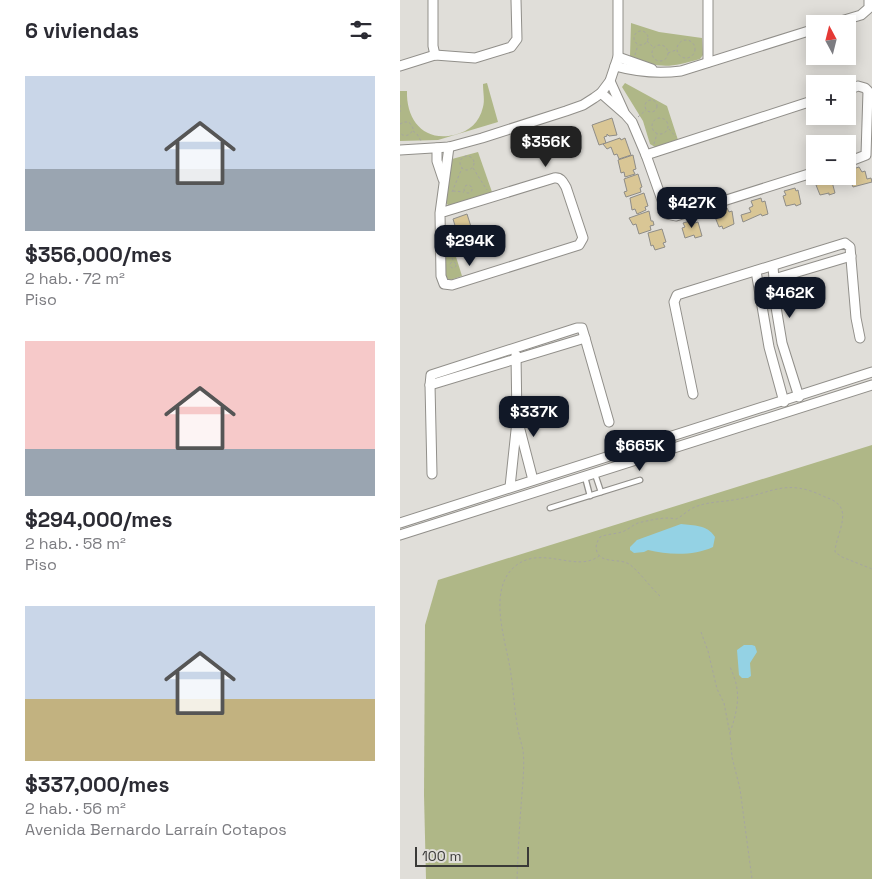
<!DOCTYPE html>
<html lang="es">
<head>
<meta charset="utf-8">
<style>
  :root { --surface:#fff; --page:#f7f7f7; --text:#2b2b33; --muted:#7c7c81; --accent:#111827 }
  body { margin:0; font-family:"Space Grotesk",sans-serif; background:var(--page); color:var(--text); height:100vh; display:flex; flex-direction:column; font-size:19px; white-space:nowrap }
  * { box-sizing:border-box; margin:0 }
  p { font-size:16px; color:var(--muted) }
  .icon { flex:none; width:28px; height:28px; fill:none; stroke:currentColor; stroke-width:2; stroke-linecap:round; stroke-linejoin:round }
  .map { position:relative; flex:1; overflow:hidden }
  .side { display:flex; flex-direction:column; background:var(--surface); width:400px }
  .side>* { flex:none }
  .needle { width:32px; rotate:353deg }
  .fabs { position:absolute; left:406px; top:15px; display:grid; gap:10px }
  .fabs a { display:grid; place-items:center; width:50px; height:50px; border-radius:0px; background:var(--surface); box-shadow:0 2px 12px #0003; font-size:25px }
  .scale { position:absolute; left:15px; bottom:12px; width:114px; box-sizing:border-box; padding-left:5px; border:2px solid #3a3a38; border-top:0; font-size:14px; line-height:18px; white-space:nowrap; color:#3a3a38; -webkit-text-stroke:4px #e0ded9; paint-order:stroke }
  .price { position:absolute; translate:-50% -42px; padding:0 11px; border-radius:10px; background:var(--accent); color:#fff; font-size:16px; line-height:32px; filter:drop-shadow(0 1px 2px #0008) }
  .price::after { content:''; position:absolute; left:50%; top:30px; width:15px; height:11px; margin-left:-8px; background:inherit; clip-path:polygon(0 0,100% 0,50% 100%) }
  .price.selected { background:#222; color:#fff }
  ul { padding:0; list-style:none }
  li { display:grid; align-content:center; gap:10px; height:265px; padding:0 25px }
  li span { display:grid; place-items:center; height:155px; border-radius:0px; color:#555 }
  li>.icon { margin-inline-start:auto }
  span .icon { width:90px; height:90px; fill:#fffc; stroke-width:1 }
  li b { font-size:21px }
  h2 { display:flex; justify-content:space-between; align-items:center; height:60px; padding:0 25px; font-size:21px }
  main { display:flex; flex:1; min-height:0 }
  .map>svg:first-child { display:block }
  .green { fill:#afb787 }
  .water { fill:#94d2e4 }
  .building { fill:#d9c695; stroke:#8e8c87 }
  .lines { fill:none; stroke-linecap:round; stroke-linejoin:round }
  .service-casing { stroke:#918f8a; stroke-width:7 }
  .minor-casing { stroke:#918f8a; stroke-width:11 }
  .path { stroke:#a6a5a1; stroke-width:1; stroke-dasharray:2.5 2.5; stroke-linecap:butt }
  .service { stroke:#fff; stroke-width:4.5 }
  .minor { stroke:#fff; stroke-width:9 }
</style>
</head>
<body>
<main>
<section class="side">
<h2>6 viviendas<svg class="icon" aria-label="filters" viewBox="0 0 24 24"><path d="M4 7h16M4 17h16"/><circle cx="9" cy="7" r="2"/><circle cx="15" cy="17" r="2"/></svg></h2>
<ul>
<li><span style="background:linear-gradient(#c9d6e8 60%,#9aa5b1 0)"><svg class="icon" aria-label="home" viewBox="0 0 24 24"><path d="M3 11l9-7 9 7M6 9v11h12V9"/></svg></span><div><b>$356,000/mes</b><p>2 hab. · 72 m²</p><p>Piso</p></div></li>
<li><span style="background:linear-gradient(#f6c9c9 70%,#9aa5b1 0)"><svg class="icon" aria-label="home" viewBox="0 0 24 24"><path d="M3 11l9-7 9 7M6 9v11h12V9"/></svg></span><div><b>$294,000/mes</b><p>2 hab. · 58 m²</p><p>Piso</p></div></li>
<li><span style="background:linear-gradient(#c9d6e8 60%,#c2b280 0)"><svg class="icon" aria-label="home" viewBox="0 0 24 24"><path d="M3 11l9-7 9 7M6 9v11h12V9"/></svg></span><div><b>$337,000/mes</b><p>2 hab. · 56 m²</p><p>Avenida Bernardo Larraín Cotapos</p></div></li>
</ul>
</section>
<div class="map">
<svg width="472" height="879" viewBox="0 0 472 879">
  <rect width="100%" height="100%" fill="#e0ded9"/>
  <!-- green -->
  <g class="green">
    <path d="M231,23L259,32L302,38L303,55L300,59C269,68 259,69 230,56Z"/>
    <path d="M87,83L98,122L38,140L0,141V91H7C6,120 24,142 54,135C70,131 79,123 83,107C85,101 83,92 83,84Z"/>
    <path d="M225,83L267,106L278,140L255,147L250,144L243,121L222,87Z"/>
    <path d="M78,152L92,192L49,206L45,202L52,159Z"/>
    <path d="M48,231L62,276L50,280L45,277V234Z"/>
    <path d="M472,445V879H26L24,795L25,625L38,580Z"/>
  </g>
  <!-- water -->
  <g class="water">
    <path d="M281,524C294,526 307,524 315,537L313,547C294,556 268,555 248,550L244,552L234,553L230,550V547L237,540Z"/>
    <path d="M352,645L355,646L357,652L350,663L351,676L348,678H342L339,675L337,650L344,645Z"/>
  </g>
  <!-- building -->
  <g class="building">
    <path d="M212,118L217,135L209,136L207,134V136L204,137L206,143L199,145L192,125Z"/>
    <path d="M220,138L221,140L225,138L231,155L219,159L217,154L214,155L211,147L207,149L203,144Z"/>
    <path d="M233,155L236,169L233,170L235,174L225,177L224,172L221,173L218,160Z"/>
    <path d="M459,167L462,172L465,171L467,179L471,178L472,182L453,187L448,175L451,174L450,170Z"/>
    <path d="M238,174L242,187L240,188L241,192L226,197L224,192L227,191L224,179Z"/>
    <path d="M428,177L429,179L431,178L435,193L429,195V193L420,195L416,185L420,184L417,180Z"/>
    <path d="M395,188L396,191L398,190L401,204L396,206L395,204L386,206L383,196L386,195L384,191Z"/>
    <path d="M244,193L248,206L245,207L246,210L237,214L235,209L232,210L230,198Z"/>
    <path d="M361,198L362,202L365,201L368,214L362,216L361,214L343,222L341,215L351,212L349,208L353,206L351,201Z"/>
    <path d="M327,208L329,212L332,211L334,224L323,229L322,226L319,227L315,217L319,216L317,212Z"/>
    <path d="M249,211L251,221H253L254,225L250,226L251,230L239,234L236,224L233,225L229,218Z"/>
    <path d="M67,214L73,233L55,239L53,233L57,232L53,219Z"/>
    <path d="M294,220L295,223L298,222L302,236L295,238L294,235L285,238L282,228L285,227L283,223Z"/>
    <path d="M262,229L266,242L263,243L265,247L255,250L253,245L251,246L248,233Z"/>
  </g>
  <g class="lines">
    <!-- service casing -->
    <g class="service-casing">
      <g id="service">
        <path d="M195,474L201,492"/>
        <path d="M185,477L190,496"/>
        <path d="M150,508L240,480"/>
      </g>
    </g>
    <!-- minor casing -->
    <g class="minor-casing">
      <g id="minor">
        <path d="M33,0V46L35,55"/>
        <path d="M308,0V62"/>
        <path d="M431,24L461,15L469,8V0"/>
        <path d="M218,57L252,69"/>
        <path d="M0,66L35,55L75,58L111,47L117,39L116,0"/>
        <path d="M215,66C237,72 259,74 281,71L415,29"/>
        <path d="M210,81L224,112"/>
        <path d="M448,90L458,86L465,88L468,91L466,155L448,162"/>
        <path d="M201,93L225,114L232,122L246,155L267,214L276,216L415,172"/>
        <path d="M37,148V161L43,179"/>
        <path d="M0,150L49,147L82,138L166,111L183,105L194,98L201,93L210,81L218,57V0"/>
        <path d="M246,155L415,100"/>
        <path d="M40,213L154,178C161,177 163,182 166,187L183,238L179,245L52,285L44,284L41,276L40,213L49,147"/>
        <path d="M373,266L376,307L382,343L399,397"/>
        <path d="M356,271L369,347L384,402"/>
        <path d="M374,279L451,256"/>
        <path d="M30,385L185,338"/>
        <path d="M293,394L274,302L277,295L445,243L450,247L456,318L460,338"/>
        <path d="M119,426L133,480"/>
        <path d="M32,474L30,385L31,375L177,328H182L185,338L209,422"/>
        <path d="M110,487L117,421L116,355"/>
        <path d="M0,523L472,372"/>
        <path d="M0,535L472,385"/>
      </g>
    </g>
    <!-- path -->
    <g class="path">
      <circle cx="241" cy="38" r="7"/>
      <circle cx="286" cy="49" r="9"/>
      <path d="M247,41L254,48"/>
      <circle cx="260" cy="53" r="8"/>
      <path d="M268,53L276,50"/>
      <path d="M235,55L238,45"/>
      <circle cx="251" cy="106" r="6"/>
      <path d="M0,105V112"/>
      <path d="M238,117L246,110"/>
      <circle cx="260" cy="126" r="8"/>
      <path d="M0,124L4,122H9L13,128C12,135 5,138 0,133"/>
      <path d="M269,129L276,137"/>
      <path d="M13,131L17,134L21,141"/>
      <path d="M254,144L257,134"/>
      <circle cx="67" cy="163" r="7"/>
      <path d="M73,168L87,190"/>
      <circle cx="68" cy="189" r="4"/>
      <path d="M53,191L64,192"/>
      <path d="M52,192L62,168"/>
      <path d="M49,238L53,262"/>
      <circle cx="53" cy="265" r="3"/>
      <path d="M260,596C251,588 238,570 229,564C219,558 202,564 197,552C195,546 197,542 200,537C207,534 215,534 222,532C230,529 234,523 242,522C251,520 260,518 269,518C270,518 276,519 276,519C280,518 289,509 295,507C307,502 320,502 333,500C372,494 385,477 425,497C431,499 438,502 441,508C447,520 435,540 435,552L442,557L472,569"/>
      <path d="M301,632L308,651L317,689L324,703L330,734L332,757L340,789L352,879"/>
      <path d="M330,733C338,708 342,692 330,667"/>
      <path d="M117,879C118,855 119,831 121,807C122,789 125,769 123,750C121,741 118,733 117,724C114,705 113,686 110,668C105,639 89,593 112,569C139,542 175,574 199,556"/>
    </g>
    <!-- service -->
    <use href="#service" class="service"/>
    <!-- minor -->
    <use href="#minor" class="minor"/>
  </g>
</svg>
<div class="fabs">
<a><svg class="needle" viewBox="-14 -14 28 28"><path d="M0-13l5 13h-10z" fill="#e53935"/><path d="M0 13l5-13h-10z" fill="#7c7c81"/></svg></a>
<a>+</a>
<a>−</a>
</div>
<div class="scale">100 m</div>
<b class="price selected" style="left:146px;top:168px">$356K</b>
<b class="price" style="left:292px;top:229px">$427K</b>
<b class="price" style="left:70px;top:267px">$294K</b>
<b class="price" style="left:390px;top:319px">$462K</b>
<b class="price" style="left:134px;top:438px">$337K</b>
<b class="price" style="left:240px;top:472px">$665K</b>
</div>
</main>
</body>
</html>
